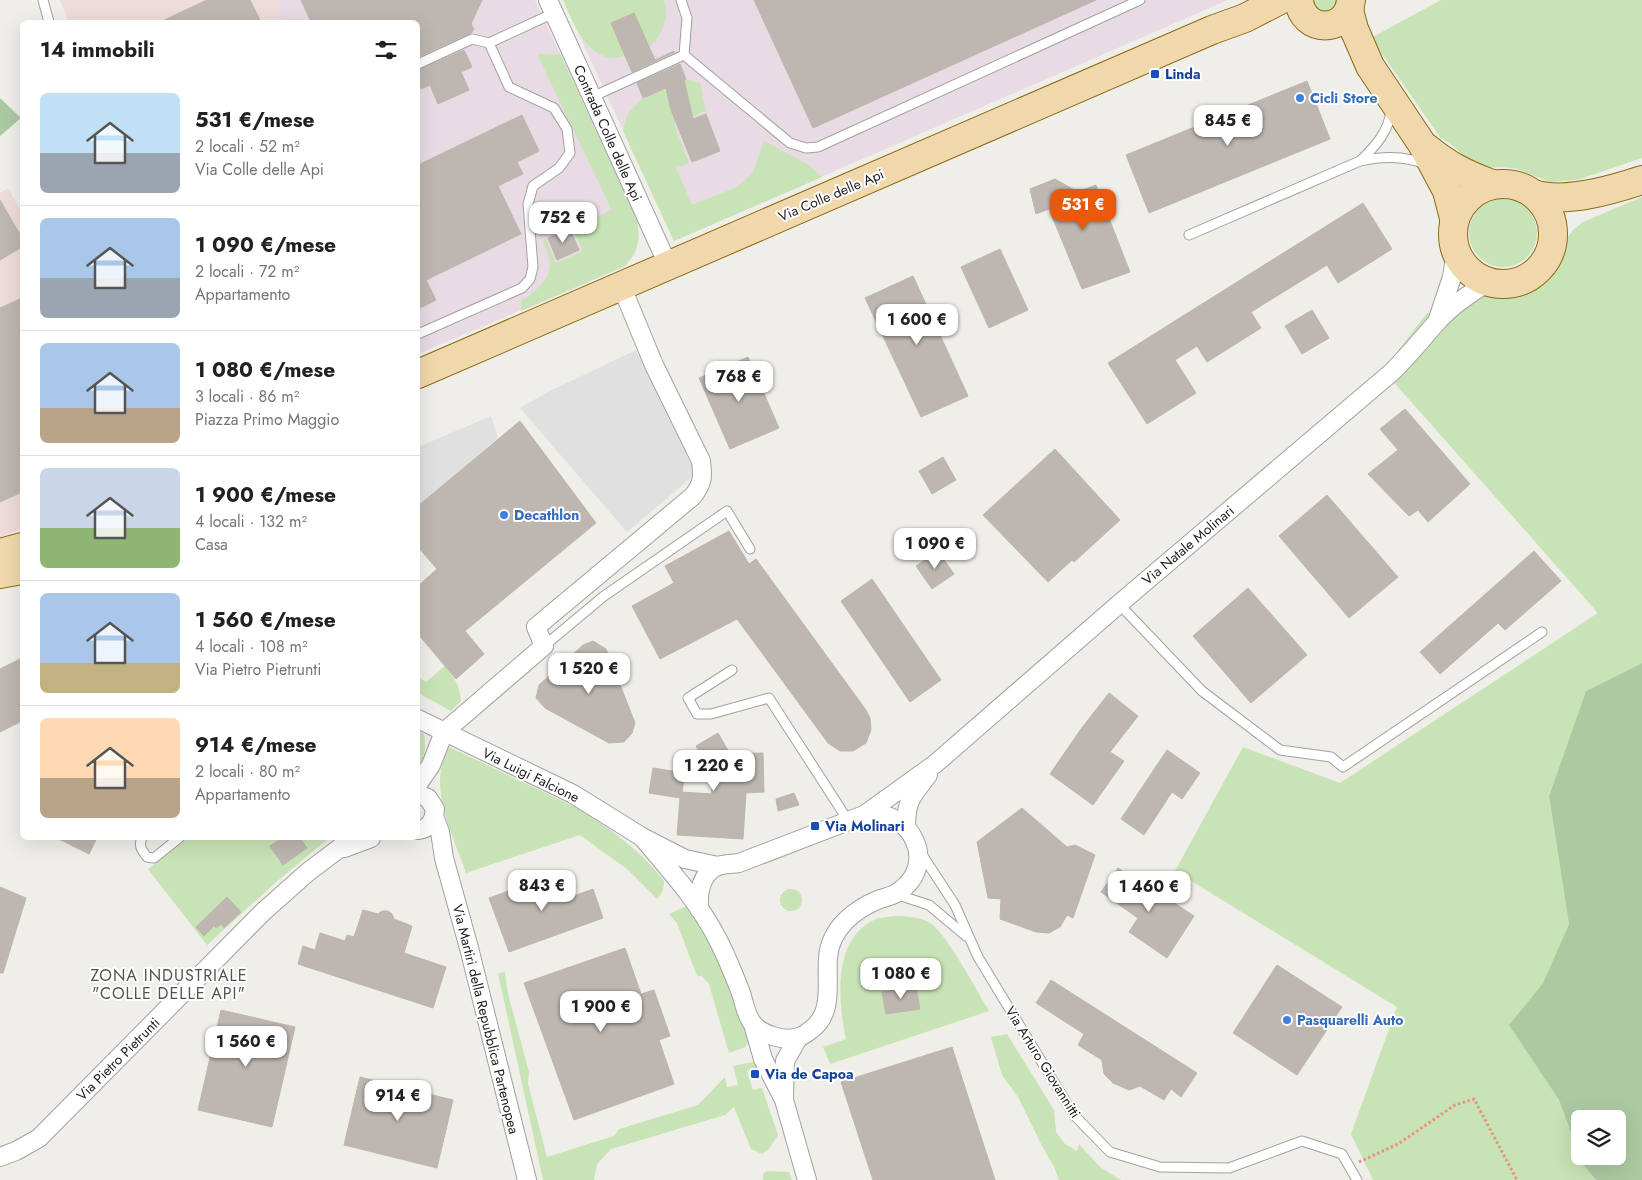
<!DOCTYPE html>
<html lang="it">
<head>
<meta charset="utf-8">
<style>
  :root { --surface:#fff; --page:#f2f2f2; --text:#202124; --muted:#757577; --line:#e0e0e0; --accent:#ea580c }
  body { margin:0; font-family:Jost,sans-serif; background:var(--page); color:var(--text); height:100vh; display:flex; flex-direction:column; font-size:19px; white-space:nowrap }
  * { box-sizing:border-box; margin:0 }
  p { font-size:16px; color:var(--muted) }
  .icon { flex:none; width:28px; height:28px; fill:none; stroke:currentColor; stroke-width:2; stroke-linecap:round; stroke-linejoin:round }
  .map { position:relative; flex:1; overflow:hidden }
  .sheet { position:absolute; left:20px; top:20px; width:400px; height:820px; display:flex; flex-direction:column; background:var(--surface); border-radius:8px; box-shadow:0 5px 20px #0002 }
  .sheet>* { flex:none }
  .buttons { position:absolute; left:1571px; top:1110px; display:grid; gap:10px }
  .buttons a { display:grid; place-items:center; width:55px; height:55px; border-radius:8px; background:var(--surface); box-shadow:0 5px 20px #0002; font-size:25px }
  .price { position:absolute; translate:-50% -42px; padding:0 11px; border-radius:10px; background:#fff; color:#222; font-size:16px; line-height:32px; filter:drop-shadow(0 1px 2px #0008) }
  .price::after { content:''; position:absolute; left:50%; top:30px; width:15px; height:11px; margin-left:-8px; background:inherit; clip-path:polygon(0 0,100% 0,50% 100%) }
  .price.active { background:var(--accent); color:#fff }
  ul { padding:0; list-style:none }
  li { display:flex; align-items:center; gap:15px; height:125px; padding:0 20px }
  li+li { border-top:1px solid var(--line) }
  li span { display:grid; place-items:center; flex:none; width:140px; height:100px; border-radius:8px; color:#555 }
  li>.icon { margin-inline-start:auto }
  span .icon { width:60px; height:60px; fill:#fffc; stroke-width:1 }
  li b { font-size:21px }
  h2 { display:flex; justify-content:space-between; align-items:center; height:60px; padding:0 20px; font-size:21px }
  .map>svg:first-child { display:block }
  .commercial { fill:#eedcda }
  .industrial { fill:#e8dbe4 }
  .grass { fill:#c8e3b5 }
  .forest { fill:#abcaa2; fill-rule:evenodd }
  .parking { fill:#e0e0e0 }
  .building { fill:#bdb6b1; stroke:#bfb6ac }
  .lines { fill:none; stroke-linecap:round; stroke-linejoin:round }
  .service-casing { stroke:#a1a1a1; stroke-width:11 }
  .minor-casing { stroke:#a1a1a1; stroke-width:20 }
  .primary-casing { stroke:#8a6b13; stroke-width:30 }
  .path { stroke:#e9927f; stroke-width:3; stroke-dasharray:2.5 2.5; stroke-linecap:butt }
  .service { stroke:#fff; stroke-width:9 }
  .minor { stroke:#fff; stroke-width:18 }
  .primary { stroke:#f1d8ac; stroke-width:28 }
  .transit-dot { fill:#1a4fb4; stroke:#fff; stroke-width:2 }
  .shop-dot { fill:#3f7fe0; stroke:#fff; stroke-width:2 }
  .labels { text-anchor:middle; stroke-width:4; stroke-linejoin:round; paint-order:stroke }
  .transit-label { font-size:14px; font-weight:bold; fill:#164399; stroke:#fff; text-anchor:start }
  .shop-label { font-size:14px; font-weight:bold; fill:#366cbe; stroke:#fff; text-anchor:start }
  .street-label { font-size:14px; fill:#202020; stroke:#fff }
  .quarter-label { font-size:16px; letter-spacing:1px; fill:#535353; stroke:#fff }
</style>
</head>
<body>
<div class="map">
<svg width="1642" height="1180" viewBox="0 0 1642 1180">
  <rect width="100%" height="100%" fill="#f0eee8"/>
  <!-- commercial -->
  <g class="commercial">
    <path d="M60,0H277L281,22H69Z"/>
    <path d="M8,188L22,213V528L0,538V193Z"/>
  </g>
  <!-- industrial -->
  <g class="industrial">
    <path d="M277,0H535L637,219L639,237L635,254L625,266L418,354V22H281Z"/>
    <path d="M563,0H1228L674,241Z"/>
  </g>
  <!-- grass -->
  <g class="grass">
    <path d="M563,0H664C670,18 662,35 649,47L634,13L611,23L625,56C590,67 574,25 563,0Z"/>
    <path d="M1311,0H1339L1336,9L1320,13Z"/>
    <path d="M1441,0H1642V158L1577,180L1550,182L1517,169L1502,167L1485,168L1468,160L1453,146L1440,137L1371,38Z"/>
    <path d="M537,54L561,55L637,219C640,241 639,249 625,266L521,311V302C533,292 550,282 550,264C550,257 545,247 543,241L546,239L556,263L583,251L572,228L612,210Z"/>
    <path d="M686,79L700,83L706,111L674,124L689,163L676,168L692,205L737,187L753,173L764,141L809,165L822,177L674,241L623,131L628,113L643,98Z"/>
    <path d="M1642,197V663L1586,691L1549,796L1569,924L1543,983L1509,1025L1559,1100L1583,1165L1596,1180H1373L1351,1134L1397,1007L1175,871L1243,747L1340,783L1598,613L1383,370L1427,313L1461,311L1481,298L1497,293L1521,292L1537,285L1557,265L1565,241L1573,230L1583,222Z"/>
    <circle cx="1503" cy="233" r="34"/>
    <path d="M445,666C454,677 460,686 461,701L451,711L418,693V677L426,682Z"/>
    <path d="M418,731L424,734C426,745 425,754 421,765L418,763Z"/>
    <path d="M449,747L577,808C610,828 640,850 664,881C664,889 662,893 657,899L627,869L580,835L466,873C453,834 426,786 449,747Z"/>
    <path d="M187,838H329L275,883L207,945L148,869Z"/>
    <circle cx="791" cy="900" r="11"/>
    <path d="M687,906L711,941L729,984L749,1041L745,1047L729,1053L709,984L702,976H697L677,923L669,914Z"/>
    <path d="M895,916C906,916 920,917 930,923C947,934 977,991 989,1011L830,1064L823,1047L846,1039C838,1001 832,938 876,919C882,917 889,917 895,916Z"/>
    <path d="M505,972L507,990L529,1072L528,1084L547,1157L614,1136L619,1129L698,1105L725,1077L727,1087L738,1085L733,1066L753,1062L756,1068L747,1071L753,1090L762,1088L778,1135L769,1149L762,1154L751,1149L734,1107L725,1115L611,1149L597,1164L594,1180H543L498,973Z"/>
    <path d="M1007,1034L1054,1110L1056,1132L1065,1144L1077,1151L1079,1144L1100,1167L1121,1180H1059L1054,1167L1042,1146L1018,1097L1002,1075L991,1037Z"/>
    <path d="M767,1171L789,1172L792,1180H763V1174Z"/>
  </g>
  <!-- forest -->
  <g class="forest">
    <path d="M0,98L21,118L0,136Z"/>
    <path d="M1642,663V1180H1596L1583,1165L1559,1100L1509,1025L1543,983L1569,924L1549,796L1586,691ZM1580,1119H1618V1156H1580Z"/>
  </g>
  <!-- parking -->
  <g class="parking">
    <path d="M636,350L692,467L691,478L627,532L520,408L546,393Z"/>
    <path d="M491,416L498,438L418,506V447Z"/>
  </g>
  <!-- building -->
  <g class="building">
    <path d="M207,0H250L261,22H160Z"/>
    <path d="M301,0H482L471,24L474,29L471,33L418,57V22H311Z"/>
    <path d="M754,0H1096L813,128Z"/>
    <path d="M634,13L655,60L674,51L675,52L632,72L611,23Z"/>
    <path d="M464,50L472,67L461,72L469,90L438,104L430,85L421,89L418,81V70Z"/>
    <path d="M680,64L686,79L684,80L693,119L706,114L720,151L692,162L671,110L666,88L643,98L637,83Z"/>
    <path d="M1307,81L1330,139L1149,213L1126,155Z"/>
    <path d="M522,115L539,151L517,162L523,174L498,186L521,234L426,280L436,300L418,309V165Z"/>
    <path d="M1055,179L1078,192L1096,185L1130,272L1082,289L1049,209L1036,214L1030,189Z"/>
    <path d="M0,200L22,238V247L0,260Z"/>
    <path d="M1363,203L1392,249L1338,283L1327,265L1251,312L1261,328L1207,362L1197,346L1175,360L1196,393L1147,424L1108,363Z"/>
    <path d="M570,229L579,250L557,260L548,238Z"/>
    <path d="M1000,249L1028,310L989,328L961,267Z"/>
    <path d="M913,276L968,396L921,417L865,298Z"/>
    <path d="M22,298V492L0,502V308Z"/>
    <path d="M1312,310L1329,338L1302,354L1285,326Z"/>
    <path d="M748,357L779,428L730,449L699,378Z"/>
    <path d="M1405,409L1470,484L1428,522L1418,510L1409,516L1368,474L1398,450L1380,429Z"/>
    <path d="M520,421L596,523L465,631L484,654L456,679L418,634V586L437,569L418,547V506Z"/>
    <path d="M1055,449L1120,520L1074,562L1072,560L1048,582L983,515Z"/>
    <path d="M943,457L956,480L932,494L919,471Z"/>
    <path d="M1327,495L1398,577L1349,618L1279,536Z"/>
    <path d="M729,531L749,564L756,559L866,710L870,718L871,730L866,743L853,751H840L828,743L737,619L660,659L632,606L674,583L665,566Z"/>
    <path d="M938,551L954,574L932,589L916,566Z"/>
    <path d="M1534,551L1561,581L1505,630L1498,623L1440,674L1420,652Z"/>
    <path d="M872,579L941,680L910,702L841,601Z"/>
    <path d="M1248,588L1307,655L1251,703L1193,636Z"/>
    <path d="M593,641L606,649L635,723L632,733L624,742L609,743L545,708L536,698L539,685L583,645Z"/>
    <path d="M22,658V721L0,732V669Z"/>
    <path d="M1109,693L1138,716L1110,752L1124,761L1093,805L1050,774L1081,729Z"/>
    <path d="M718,733L730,754L763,753L764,792L746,793L743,839L677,835L680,798L649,793L653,768L685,773L682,792L712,794L711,777H714L696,746Z"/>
    <path d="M1167,750L1200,773L1182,799L1172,792L1144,835L1121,819Z"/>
    <path d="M794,793L799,805L778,811L776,799Z"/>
    <path d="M1022,808L1067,847L1075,845L1095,855L1073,918L1067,915L1060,927L1049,933L1036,932L1000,919L1001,899L988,898L977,842Z"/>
    <path d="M57,838H97L89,854Z"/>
    <path d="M282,838H300L307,848L283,865L270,846Z"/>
    <path d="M1118,868L1155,894L1156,891L1194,916L1167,958L1129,932L1138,918L1101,892Z"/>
    <path d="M559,873L568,898L593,889L603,918L509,952L489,898Z"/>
    <path d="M0,887L26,898L3,973H0Z"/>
    <path d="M227,897L241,912L224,928L221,924L216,928L214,926L204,936L196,927Z"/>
    <path d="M363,910L378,914L382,911H388L392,914L394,919L412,926L404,953L446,967L433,1008L298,964L303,946L315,950L320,933L345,941L347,935L354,937Z"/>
    <path d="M625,948L641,994L654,990L670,1036L659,1040L674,1084L574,1120L524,983Z"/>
    <path d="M1277,965L1342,1007L1297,1075L1233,1033Z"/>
    <path d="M1051,980L1197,1073L1181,1097L1171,1089L1164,1100L1140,1086L1129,1090L1113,1083L1104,1074L1102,1060L1078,1045L1084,1034L1036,1003Z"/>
    <path d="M916,987L920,1009L886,1014L882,992Z"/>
    <path d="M221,1010L295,1027L272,1127L198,1110Z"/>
    <path d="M952,1047L995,1180H873L841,1082Z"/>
    <path d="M360,1077L453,1100L437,1168L344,1145Z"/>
  </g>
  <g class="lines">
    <!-- service casing -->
    <g class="service-casing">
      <g id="service">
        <path d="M43,0L49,22"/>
        <path d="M681,0L687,18L684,55"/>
        <path d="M418,64L472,39L489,43L554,13"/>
        <path d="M592,97L684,55L790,143L806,148L818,147L1140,0"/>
        <path d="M1360,161C1375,147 1390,130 1391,109"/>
        <path d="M1189,235L1360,161C1383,156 1405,155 1427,165"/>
        <path d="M418,334L522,288L530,279L533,267L528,204L533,186L559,168L570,153L567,129L554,108L509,87L489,43"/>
        <path d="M1119,604L1202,691L1280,750L1331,757L1343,767L1542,632"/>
        <path d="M544,646L604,596L727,511L750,549"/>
        <path d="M732,670L688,698L697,714H711L769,698L849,822"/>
        <path d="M142,838C138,846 142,850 147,857L154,858L179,838"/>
        <path d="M921,853L955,905L978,957L1074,1115L1110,1152L1160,1167L1229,1168L1302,1141L1342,1154L1357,1180"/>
        <path d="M895,894L929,905L966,936"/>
      </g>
    </g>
    <!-- minor casing -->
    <g class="minor-casing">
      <g id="minor">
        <path d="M548,0L668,265"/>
        <path d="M1438,319L1452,277L1456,253"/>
        <path d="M418,719L573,794L642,837L685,859L718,866"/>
        <path d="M418,784L431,765L444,732L544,646L536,627L693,496C703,483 703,477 701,461L654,365L621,285"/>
        <path d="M418,794L428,798L435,809C434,821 429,829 418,830"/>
        <path d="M864,815L935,764L1119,604L1392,372C1408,356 1422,339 1436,323C1451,306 1470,293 1489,282"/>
        <path d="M434,816L440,832L444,858L469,948L527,1180"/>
        <path d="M906,827C906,800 912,796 928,775"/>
        <path d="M642,837C669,869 699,902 718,940C727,957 734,975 741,993C744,1002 746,1016 753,1024C762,1035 786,1042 799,1037C803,1036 808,1032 812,1029C834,1012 826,982 828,958C830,928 855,909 880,899C886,897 893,896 898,892C940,865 911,806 864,815L739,863C732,864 724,864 718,866C701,873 698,893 699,909"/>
        <path d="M344,848L371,838"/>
        <path d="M753,1024L763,1059L784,1100L807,1180"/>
        <path d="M784,1097L785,1061L798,1038"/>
        <path d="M0,1157L16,1151L39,1138L264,911L308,872L353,838"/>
      </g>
    </g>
    <!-- primary casing -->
    <g class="primary-casing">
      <g id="primary">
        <path d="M1299,0C1302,34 1348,34 1351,0"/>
        <path d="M1349,10L1354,29L1370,66L1422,144L1447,191L1454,218"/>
        <path d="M1427,148C1449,166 1465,174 1492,184"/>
        <circle cx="1503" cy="234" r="50"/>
        <path d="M1534,194C1565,204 1612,190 1642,180"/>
        <path d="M418,374L1212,30L1245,18L1280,0"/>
        <path d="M0,553L22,547"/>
        <path d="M0,574L22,570"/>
      </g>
    </g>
    <!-- path -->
    <path class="path" d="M1359,1162L1398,1144L1455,1105L1474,1099L1517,1180"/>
    <!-- service -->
    <use href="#service" class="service"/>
    <!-- minor -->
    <use href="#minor" class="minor"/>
    <!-- primary -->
    <use href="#primary" class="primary"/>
  </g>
  <!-- markers -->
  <g class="transit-dot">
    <rect x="1150" y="69" width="10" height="10" rx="2.5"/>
    <rect x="810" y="821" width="10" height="10" rx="2.5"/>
    <rect x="750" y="1069" width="10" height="10" rx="2.5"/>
  </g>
  <g class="shop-dot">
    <circle cx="1300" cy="98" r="5"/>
    <circle cx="504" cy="515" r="5"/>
    <circle cx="1287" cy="1020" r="5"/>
  </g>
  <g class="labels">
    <!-- transit labels -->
    <g class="transit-label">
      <text x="1165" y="79">Linda</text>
      <text x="825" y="831">Via Molinari</text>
      <text x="765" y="1079">Via de Capoa</text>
    </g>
    <!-- shop labels -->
    <g class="shop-label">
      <text x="1310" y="103">Cicli Store</text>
      <text x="514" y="520">Decathlon</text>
      <text x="1297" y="1025">Pasquarelli Auto</text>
    </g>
    <!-- street labels -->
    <g class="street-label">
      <text transform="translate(608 133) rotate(66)" y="5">Contrada Colle delle Api</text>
      <text transform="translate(831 195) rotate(-23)" y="5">Via Colle delle Api</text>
      <text transform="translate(1188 545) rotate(-40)" y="5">Via Natale Molinari</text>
      <text transform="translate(531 775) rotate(26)" y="5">Via Luigi Falcione</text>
      <text transform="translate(486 1019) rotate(76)" y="5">Via Martiri della Repubblica Partenopea</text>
      <text transform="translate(118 1059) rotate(-45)" y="5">Via Pietro Pietrunti</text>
      <text transform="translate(1043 1062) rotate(58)" y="5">Via Arturo Giovannitti</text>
    </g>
    <!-- quarter labels -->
    <g class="quarter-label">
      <text x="169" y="981">ZONA INDUSTRIALE<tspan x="169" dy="18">"COLLE DELLE API"</tspan></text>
    </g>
  </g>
</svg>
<div class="buttons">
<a><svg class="icon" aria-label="layers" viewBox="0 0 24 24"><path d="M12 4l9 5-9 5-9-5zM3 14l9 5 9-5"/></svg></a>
</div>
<b class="price" style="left:1228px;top:147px">845 €</b>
<b class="price active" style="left:1083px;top:231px">531 €</b>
<b class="price" style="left:563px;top:244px">752 €</b>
<b class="price" style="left:917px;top:346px">1 600 €</b>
<b class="price" style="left:739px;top:403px">768 €</b>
<b class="price" style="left:935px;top:570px">1 090 €</b>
<b class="price" style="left:589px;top:695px">1 520 €</b>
<b class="price" style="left:714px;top:792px">1 220 €</b>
<b class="price" style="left:542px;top:912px">843 €</b>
<b class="price" style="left:1149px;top:913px">1 460 €</b>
<b class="price" style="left:901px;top:1000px">1 080 €</b>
<b class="price" style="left:601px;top:1033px">1 900 €</b>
<b class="price" style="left:246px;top:1068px">1 560 €</b>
<b class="price" style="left:398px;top:1122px">914 €</b>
<section class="sheet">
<h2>14 immobili<svg class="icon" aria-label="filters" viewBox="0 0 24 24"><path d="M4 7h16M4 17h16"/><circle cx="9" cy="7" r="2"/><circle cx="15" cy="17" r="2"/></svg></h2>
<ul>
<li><span style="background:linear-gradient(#bfe0f5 60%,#9aa5b1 0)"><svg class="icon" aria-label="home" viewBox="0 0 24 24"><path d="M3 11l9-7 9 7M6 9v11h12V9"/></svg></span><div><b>531 €/mese</b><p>2 locali · 52 m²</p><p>Via Colle delle Api</p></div></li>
<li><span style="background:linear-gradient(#a9c7e8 60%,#9aa5b1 0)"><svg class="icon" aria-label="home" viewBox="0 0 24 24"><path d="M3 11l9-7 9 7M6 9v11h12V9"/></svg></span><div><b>1 090 €/mese</b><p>2 locali · 72 m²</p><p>Appartamento</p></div></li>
<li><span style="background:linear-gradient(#a9c7e8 65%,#b9a48a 0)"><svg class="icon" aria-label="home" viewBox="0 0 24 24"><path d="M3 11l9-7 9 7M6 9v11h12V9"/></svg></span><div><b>1 080 €/mese</b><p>3 locali · 86 m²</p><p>Piazza Primo Maggio</p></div></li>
<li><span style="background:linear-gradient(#c9d6e8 60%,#8fb573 0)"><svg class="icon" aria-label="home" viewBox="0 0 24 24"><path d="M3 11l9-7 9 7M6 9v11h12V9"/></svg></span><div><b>1 900 €/mese</b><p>4 locali · 132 m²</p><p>Casa</p></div></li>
<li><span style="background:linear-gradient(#a9c7e8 70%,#c2b280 0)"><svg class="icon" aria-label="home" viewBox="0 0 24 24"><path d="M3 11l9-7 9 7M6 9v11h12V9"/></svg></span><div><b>1 560 €/mese</b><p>4 locali · 108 m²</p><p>Via Pietro Pietrunti</p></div></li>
<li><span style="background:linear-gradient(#ffd9b3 60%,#b9a48a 0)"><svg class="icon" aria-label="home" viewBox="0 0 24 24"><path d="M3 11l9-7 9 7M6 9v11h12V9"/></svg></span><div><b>914 €/mese</b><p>2 locali · 80 m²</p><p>Appartamento</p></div></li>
</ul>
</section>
</div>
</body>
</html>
